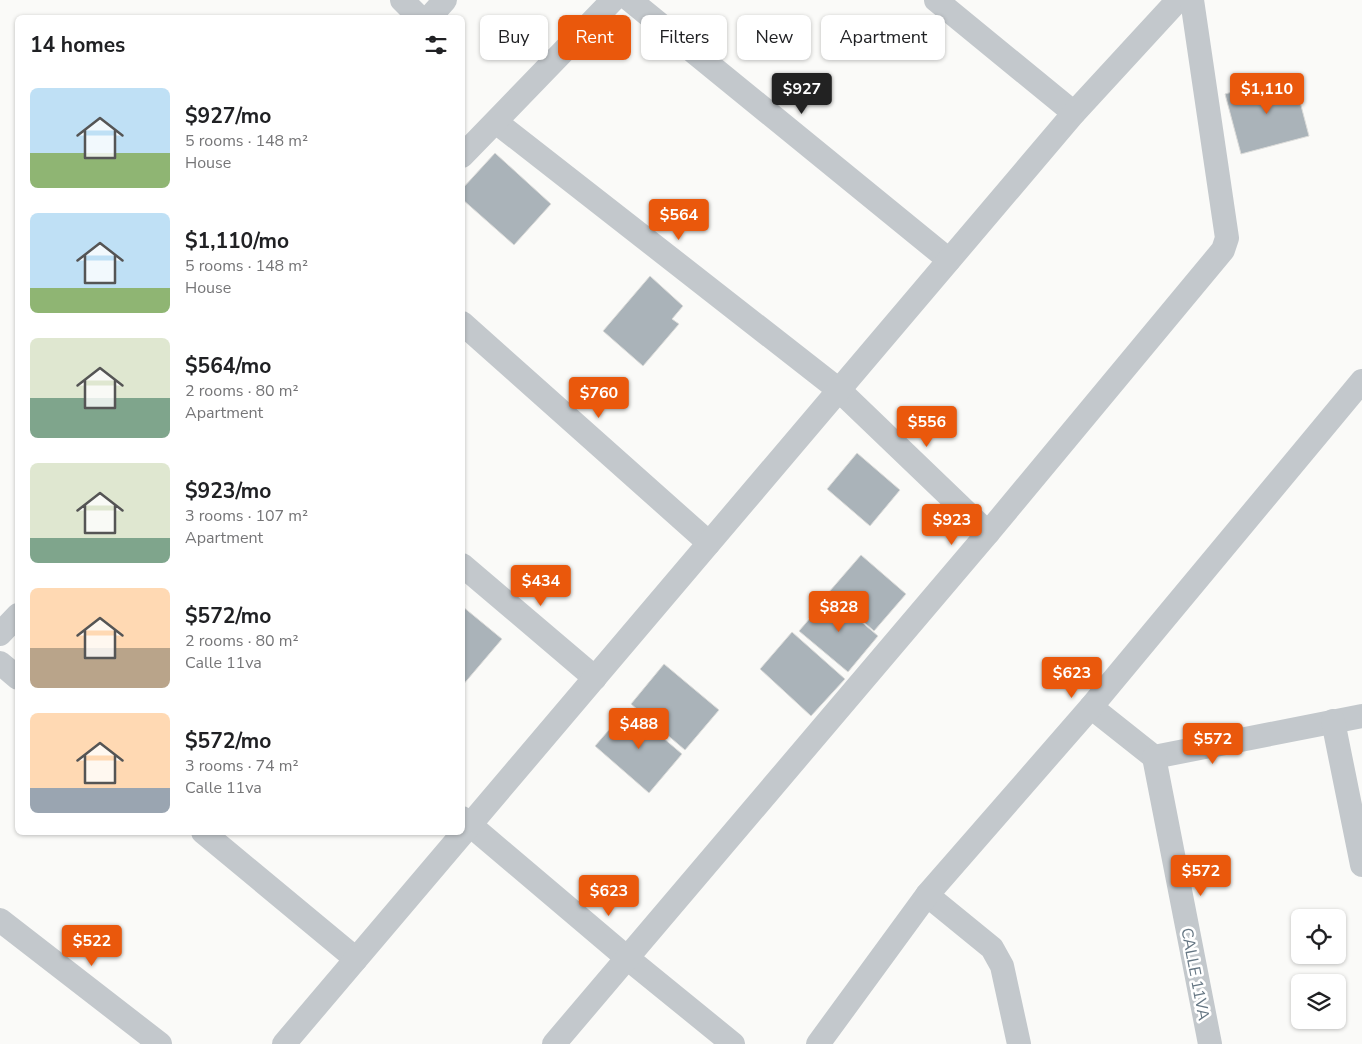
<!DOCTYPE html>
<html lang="en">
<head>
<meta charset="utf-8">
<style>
  :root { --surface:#fff; --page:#f6f6f6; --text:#202124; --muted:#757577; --accent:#ea580c }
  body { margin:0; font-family:"Nunito Sans",sans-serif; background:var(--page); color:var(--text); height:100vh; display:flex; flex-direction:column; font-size:19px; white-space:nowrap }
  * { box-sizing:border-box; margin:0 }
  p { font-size:16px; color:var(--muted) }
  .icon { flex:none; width:28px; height:28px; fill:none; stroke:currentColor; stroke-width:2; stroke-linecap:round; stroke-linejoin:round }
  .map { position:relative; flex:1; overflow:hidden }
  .drawer { position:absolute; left:15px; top:15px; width:450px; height:820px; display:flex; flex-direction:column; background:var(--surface); border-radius:8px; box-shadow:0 1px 4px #0004 }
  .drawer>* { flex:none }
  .guide { position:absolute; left:480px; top:15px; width:475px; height:45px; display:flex; gap:10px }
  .tools { position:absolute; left:1291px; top:909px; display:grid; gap:10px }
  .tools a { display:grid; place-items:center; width:55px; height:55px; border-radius:8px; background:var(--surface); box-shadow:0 1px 4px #0004; font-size:25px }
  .price { position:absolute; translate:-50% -42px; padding:0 11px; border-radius:5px; background:var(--accent); color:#fff; font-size:16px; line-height:32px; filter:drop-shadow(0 1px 2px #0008) }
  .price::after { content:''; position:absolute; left:50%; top:30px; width:15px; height:11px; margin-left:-8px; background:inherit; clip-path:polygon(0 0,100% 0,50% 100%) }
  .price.active { background:#222; color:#fff }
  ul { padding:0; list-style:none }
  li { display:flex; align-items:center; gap:15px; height:125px; padding:0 15px }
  li span { display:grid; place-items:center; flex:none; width:140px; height:100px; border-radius:8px; color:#555 }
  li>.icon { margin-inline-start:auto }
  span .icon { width:60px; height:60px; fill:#fffc; stroke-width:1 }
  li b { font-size:21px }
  h2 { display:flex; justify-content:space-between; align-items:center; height:60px; padding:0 15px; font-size:21px }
  .chip { padding:0 18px; border-radius:8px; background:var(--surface); box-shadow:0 1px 4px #0004; font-size:18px; line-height:45px }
  .chip.active { background:var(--accent); color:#fff }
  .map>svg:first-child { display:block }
  .building { fill:#aab3b9; stroke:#dcdcda }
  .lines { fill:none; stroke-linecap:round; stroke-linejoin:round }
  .minor { stroke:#c3c8cc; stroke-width:24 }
  .labels { text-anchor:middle; stroke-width:5; stroke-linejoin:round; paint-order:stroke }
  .street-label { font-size:16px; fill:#657683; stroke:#fff }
</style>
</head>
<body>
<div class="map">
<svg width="1362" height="1044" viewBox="0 0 1362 1044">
  <rect width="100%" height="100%" fill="#fafaf8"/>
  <!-- building -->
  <g class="building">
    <path d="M1293,75L1309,136L1241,154L1225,94Z"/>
    <path d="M495,153L551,204L514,245L462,199V189Z"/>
    <path d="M650,276L683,306L672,319L679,324L643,366L603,331Z"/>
    <path d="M857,453L900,490L870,526L827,489Z"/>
    <path d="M861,555L906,594L874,631L829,592Z"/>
    <path d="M830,595L878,636L848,672L799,631Z"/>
    <path d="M462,606L502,639L462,686Z"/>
    <path d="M792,632L845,679L811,716L760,669Z"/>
    <path d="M664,664L719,710L685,750L631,704Z"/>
    <path d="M628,708L682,754L649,793L595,746Z"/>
  </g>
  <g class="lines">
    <!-- minor -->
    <g class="minor">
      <path d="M402,0L420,18"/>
      <path d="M630,0L949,260"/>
      <path d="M936,0L1074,113"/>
      <path d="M429,18L445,0"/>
      <path d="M496,122L839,390L988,533"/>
      <path d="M462,156L613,0"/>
      <path d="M462,323L709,543"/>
      <path d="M462,565L595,678"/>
      <path d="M0,634L18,615"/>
      <path d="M0,663L18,678"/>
      <path d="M1091,707L1154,757L1362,716"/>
      <path d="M1333,721L1362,865"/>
      <path d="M1154,757L1210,1044"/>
      <path d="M462,818L626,957L733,1044"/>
      <path d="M203,832L356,959"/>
      <path d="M927,895L992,948L1002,966L1019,1044"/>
      <path d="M0,920L160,1044"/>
      <path d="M284,1044L1074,113L1178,0"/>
      <path d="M554,1044L988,533L1223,250L1227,238L1192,0"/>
      <path d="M818,1044L927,895L1091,707L1362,381"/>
    </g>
  </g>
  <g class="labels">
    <!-- street labels -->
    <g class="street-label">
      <text transform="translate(1196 974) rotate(79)" y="6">CALLE 11VA</text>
    </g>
  </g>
</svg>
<div class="tools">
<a><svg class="icon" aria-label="locate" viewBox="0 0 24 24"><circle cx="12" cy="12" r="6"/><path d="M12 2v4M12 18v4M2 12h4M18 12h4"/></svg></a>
<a><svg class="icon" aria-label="layers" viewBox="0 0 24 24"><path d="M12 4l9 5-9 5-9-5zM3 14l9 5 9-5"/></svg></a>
</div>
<b class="price active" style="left:802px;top:115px">$927</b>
<b class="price" style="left:1267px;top:115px">$1,110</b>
<b class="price" style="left:679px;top:241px">$564</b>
<b class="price" style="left:599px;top:419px">$760</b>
<b class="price" style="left:927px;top:448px">$556</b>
<b class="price" style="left:952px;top:546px">$923</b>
<b class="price" style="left:541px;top:607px">$434</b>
<b class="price" style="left:839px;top:633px">$828</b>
<b class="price" style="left:1072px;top:699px">$623</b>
<b class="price" style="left:639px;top:750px">$488</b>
<b class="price" style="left:1213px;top:765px">$572</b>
<b class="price" style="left:1201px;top:897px">$572</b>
<b class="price" style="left:609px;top:917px">$623</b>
<b class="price" style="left:92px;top:967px">$522</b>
<div class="guide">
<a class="chip">Buy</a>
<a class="chip active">Rent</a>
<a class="chip">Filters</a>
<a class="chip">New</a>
<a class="chip">Apartment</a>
</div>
<section class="drawer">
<h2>14 homes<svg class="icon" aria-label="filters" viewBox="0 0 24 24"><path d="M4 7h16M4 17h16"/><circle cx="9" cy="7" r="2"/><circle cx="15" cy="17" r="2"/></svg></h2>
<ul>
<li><span style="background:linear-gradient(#bfe0f5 65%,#8fb573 0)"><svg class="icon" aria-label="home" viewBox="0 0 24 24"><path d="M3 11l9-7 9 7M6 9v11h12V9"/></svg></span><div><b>$927/mo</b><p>5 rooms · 148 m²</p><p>House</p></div></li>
<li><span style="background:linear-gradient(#bfe0f5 75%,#8fb573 0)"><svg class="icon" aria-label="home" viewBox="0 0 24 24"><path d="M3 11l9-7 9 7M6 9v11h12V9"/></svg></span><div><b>$1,110/mo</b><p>5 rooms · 148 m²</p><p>House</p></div></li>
<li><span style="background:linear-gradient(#dfe7d0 60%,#7fa58c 0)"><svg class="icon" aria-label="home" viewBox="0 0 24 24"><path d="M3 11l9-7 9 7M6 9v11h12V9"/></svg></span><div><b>$564/mo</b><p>2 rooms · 80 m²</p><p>Apartment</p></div></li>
<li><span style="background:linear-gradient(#dfe7d0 75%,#7fa58c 0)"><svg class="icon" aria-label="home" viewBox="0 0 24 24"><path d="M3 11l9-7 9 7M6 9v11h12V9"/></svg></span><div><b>$923/mo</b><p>3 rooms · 107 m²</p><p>Apartment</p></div></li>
<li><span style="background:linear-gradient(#ffd9b3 60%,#b9a48a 0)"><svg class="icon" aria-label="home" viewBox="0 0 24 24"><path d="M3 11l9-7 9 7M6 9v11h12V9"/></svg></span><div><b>$572/mo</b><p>2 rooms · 80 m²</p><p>Calle 11va</p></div></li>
<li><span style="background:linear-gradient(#ffd9b3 75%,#9aa5b1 0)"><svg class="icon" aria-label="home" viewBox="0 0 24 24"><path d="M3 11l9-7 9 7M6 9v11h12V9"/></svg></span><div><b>$572/mo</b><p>3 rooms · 74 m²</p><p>Calle 11va</p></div></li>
</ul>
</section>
</div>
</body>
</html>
